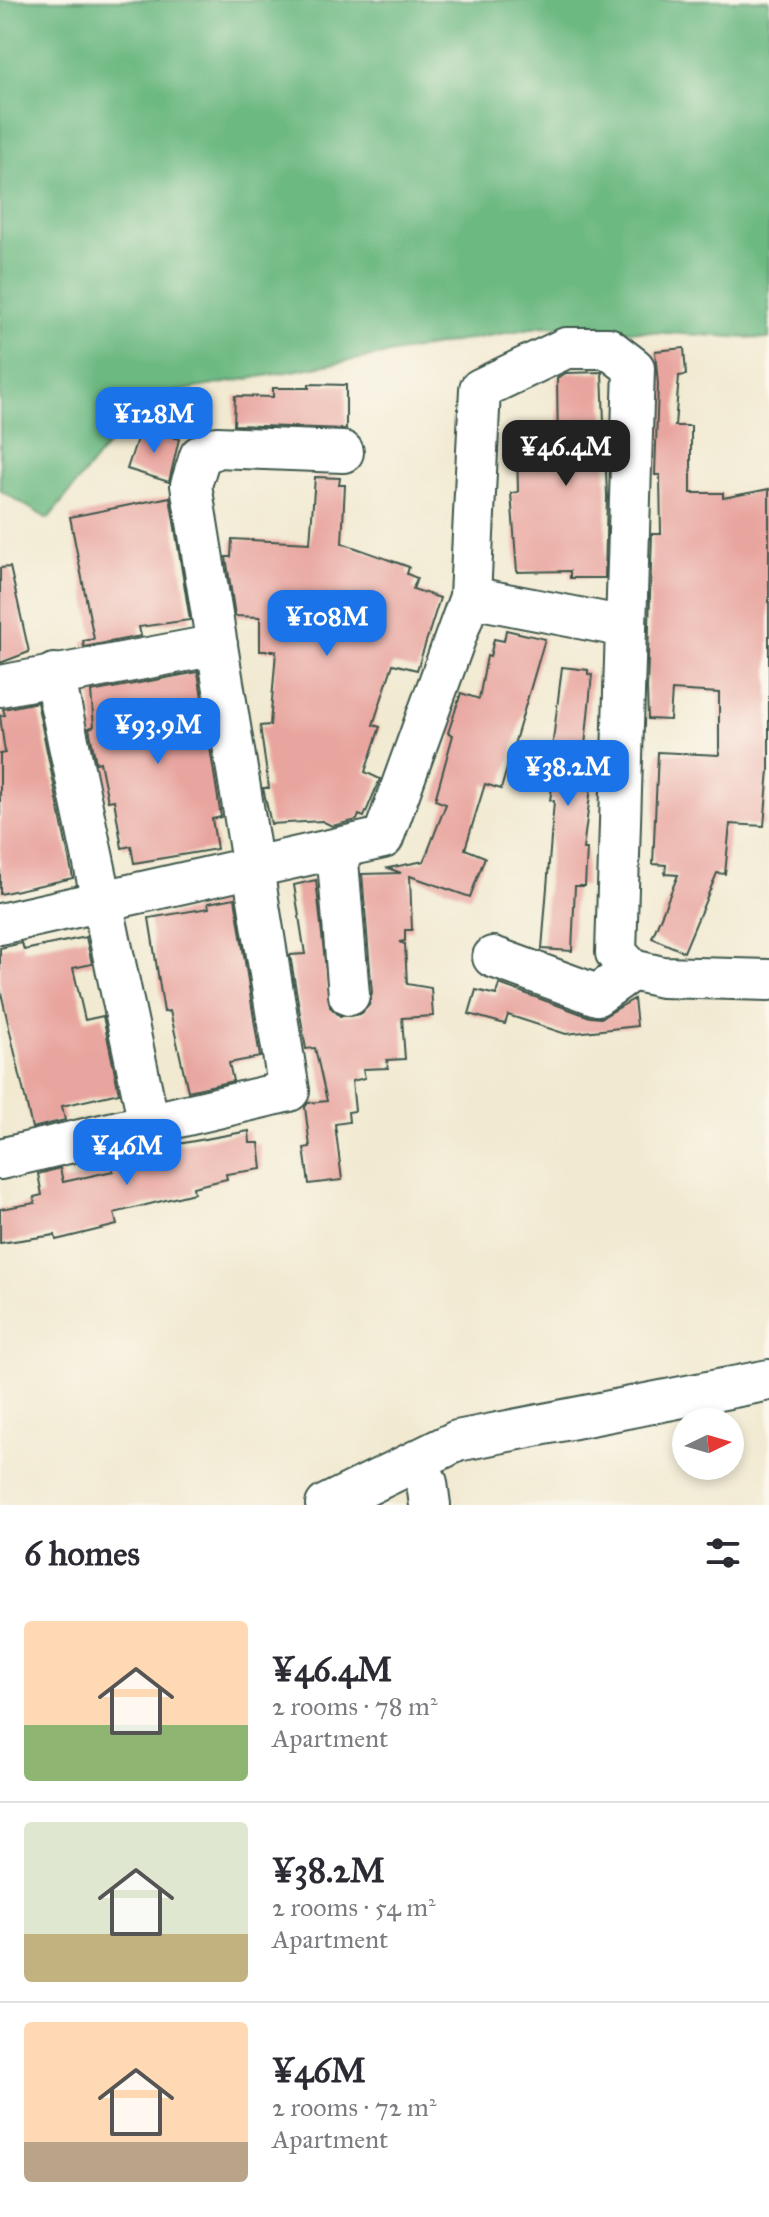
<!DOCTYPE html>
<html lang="en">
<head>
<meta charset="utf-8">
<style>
  :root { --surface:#fff; --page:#f2f2f3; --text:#2b2b33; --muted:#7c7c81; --line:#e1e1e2; --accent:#1a73e8 }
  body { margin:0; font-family:"IM FELL Great Primer",serif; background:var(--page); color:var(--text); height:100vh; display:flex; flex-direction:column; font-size:30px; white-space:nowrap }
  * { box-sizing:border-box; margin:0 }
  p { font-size:26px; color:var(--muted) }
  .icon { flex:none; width:44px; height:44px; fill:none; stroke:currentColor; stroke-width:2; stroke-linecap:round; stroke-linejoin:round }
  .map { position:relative; height:1505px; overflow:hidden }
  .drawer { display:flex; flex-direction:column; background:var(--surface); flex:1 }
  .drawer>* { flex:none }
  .needle { width:52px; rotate:85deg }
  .fabs { position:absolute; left:672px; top:1408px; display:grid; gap:16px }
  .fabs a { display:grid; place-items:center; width:72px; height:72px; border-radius:50%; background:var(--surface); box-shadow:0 4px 12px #0003; font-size:40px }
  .price { position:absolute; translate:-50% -68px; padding:0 18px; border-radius:16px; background:var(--accent); color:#fff; font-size:26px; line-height:52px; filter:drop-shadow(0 2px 4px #0008) }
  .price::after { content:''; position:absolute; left:50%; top:48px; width:24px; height:18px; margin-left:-12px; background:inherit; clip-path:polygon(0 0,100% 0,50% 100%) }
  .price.selected { background:#222; color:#fff }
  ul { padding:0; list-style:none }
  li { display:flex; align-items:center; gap:24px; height:200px; padding:0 24px }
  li+li { border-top:2px solid var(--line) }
  li span { display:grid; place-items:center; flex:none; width:224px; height:160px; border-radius:8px; color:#555 }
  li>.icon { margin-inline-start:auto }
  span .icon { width:96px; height:96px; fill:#fffc; stroke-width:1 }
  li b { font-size:34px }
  h2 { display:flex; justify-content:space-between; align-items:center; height:96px; padding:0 24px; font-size:34px }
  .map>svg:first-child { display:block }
  .forest { fill:#6db982; stroke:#467b5b; stroke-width:2 }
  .building { fill:#e8a59f }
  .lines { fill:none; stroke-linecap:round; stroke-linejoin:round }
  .minor-casing { stroke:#3e574b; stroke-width:44 }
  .minor { stroke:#fff; stroke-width:40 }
</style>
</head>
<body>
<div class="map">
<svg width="769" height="1505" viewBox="0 0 769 1505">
  <rect width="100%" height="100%" fill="#fbf7ec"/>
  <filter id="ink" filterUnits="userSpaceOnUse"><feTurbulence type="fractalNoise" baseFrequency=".0125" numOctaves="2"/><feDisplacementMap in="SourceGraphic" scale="16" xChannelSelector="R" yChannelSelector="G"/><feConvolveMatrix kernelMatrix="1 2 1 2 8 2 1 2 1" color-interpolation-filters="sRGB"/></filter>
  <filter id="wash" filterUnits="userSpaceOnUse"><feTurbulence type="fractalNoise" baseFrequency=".006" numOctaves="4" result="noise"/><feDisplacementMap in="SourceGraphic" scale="32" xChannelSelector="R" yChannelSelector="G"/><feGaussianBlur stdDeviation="1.8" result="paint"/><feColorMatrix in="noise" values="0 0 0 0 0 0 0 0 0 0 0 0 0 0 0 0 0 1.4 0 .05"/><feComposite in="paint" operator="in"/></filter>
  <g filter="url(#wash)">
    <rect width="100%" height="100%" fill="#f1e9d0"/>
    <!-- forest -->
    <path class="forest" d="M0,0H769V339L544,326L146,397L48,519L0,490Z"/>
    <g id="blocks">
      <!-- building -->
      <g class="building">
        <path d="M684,348L686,375L679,376L675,426H691V493H723V498L769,489V770L764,826L730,824L725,874L717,873L684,952L652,938L678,875L665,874L666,865L653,864L658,752L719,755V693L672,690L670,720L648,719L647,689L652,534H661L660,475H655L658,384L655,351Z"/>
        <path d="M602,372L607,496L605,578H570V571L517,572L511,493L518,492L517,448L558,447L557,378L566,373Z"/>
        <path d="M309,384L346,385V429L234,425L235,396L273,397V388H309Z"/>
        <path d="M141,427L179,439L169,482L127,469Z"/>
        <path d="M315,477L340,478L339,485H345L342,543L409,567L407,574L417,578L413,589L440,598L417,670L393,664L373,725L380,727L365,772L380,779L364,817L359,815L357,820L332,826L322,821L271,824L263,788H269L260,726L270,725L276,651H260V617L235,616L226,557H231L232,539L310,543Z"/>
        <path d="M170,497L190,620L139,627L141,636L84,647L83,641L94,639L70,517Z"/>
        <path d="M10,567L29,652L0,663V568Z"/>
        <path d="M506,630L545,639L501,789L485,784L465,849L485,857L470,897L410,876L412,930H405V941L399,942L405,944L407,984L431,988L433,1016L402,1018L405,1059L387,1060L388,1068L363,1069L365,1078L352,1081L355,1111L348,1112L349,1122L335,1124L342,1180L309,1184L304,1148L310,1147L305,1107L308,1103L327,1101L315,1048L306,1049L290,955L305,954L294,885L316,880L330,1007L340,1016L361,1014L369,1005L372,993L362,874L401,873L388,868L424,861L446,804L435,800L453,735L448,733L461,693L479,699L487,656L490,657L494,639L504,641Z"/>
        <path d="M562,667L588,670V674L592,675L584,756L595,757L583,849H587L585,886H575L572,951L542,949L554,801L550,800L553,782H548Z"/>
        <path d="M198,672L221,817L212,819L217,849L134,863L131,846L122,848L114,800L108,801L100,762L96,763L89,728L94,726L91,692Z"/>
        <path d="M37,702L73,878L0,894V754L5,753L0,716L5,715L3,709Z"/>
        <path d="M235,898L260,1057L229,1063L233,1081L188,1091L170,1011L164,1012L149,918L209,908L208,903Z"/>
        <path d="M86,937L92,964L73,968L85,1020L103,1016L119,1093L62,1106L65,1120L32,1128L0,988V948L22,943L24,950Z"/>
        <path d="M499,984L590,1017L601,1018L634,999L637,1026L566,1034L508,1015L505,1024L469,1014L476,990L496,995Z"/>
        <path d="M249,1131L250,1143H259L262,1169L226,1174L227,1179L193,1187L194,1193L114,1213L117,1225L56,1240L55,1235L0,1243V1209L35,1203L34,1197L42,1195L38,1174L60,1168L63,1182L113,1171L110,1158L177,1141L178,1144Z"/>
      </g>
    </g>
  </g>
  <g filter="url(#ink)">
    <use href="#blocks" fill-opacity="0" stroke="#3e574b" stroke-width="2"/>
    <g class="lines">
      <!-- minor casing -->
      <g class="minor-casing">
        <g id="minor">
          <path d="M470,597L626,627"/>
          <path d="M54,674L149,1124"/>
          <path d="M0,686L217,645"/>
          <path d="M337,849L349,995"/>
          <path d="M0,924L383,838L470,597L480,389L566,348H608L634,368L616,953L632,970L662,977L769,980"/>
          <path d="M493,957L597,995L632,970"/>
          <path d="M0,1159L289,1091L191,485L200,456L217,447L343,452"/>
          <path d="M417,1461L427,1483L430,1505"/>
          <path d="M326,1505L457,1441L769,1380"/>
        </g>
      </g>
      <!-- minor -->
      <use href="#minor" class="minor"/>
    </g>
  </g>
</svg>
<div class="fabs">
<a><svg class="needle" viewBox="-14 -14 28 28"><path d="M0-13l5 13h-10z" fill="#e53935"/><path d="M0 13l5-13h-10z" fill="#7c7c81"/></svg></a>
</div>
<b class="price" style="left:154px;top:455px">¥128M</b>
<b class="price selected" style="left:566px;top:488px">¥46.4M</b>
<b class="price" style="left:327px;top:658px">¥108M</b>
<b class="price" style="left:158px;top:766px">¥93.9M</b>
<b class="price" style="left:568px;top:808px">¥38.2M</b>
<b class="price" style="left:127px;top:1187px">¥46M</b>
</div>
<section class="drawer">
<h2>6 homes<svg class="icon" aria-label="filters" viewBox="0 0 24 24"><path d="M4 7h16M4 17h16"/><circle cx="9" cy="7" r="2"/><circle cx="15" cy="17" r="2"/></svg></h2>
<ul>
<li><span style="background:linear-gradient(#ffd9b3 65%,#8fb573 0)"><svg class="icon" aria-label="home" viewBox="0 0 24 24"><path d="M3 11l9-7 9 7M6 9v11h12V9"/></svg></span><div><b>¥46.4M</b><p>2 rooms · 78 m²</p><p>Apartment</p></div></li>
<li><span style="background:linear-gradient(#dfe7d0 70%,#c2b280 0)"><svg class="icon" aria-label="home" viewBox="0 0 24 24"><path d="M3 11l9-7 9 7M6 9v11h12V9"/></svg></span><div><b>¥38.2M</b><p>2 rooms · 54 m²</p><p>Apartment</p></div></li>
<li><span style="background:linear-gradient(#ffd9b3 75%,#b9a48a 0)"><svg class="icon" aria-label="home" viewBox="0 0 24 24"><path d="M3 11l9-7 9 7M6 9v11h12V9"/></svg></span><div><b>¥46M</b><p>2 rooms · 72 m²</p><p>Apartment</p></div></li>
</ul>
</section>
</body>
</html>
